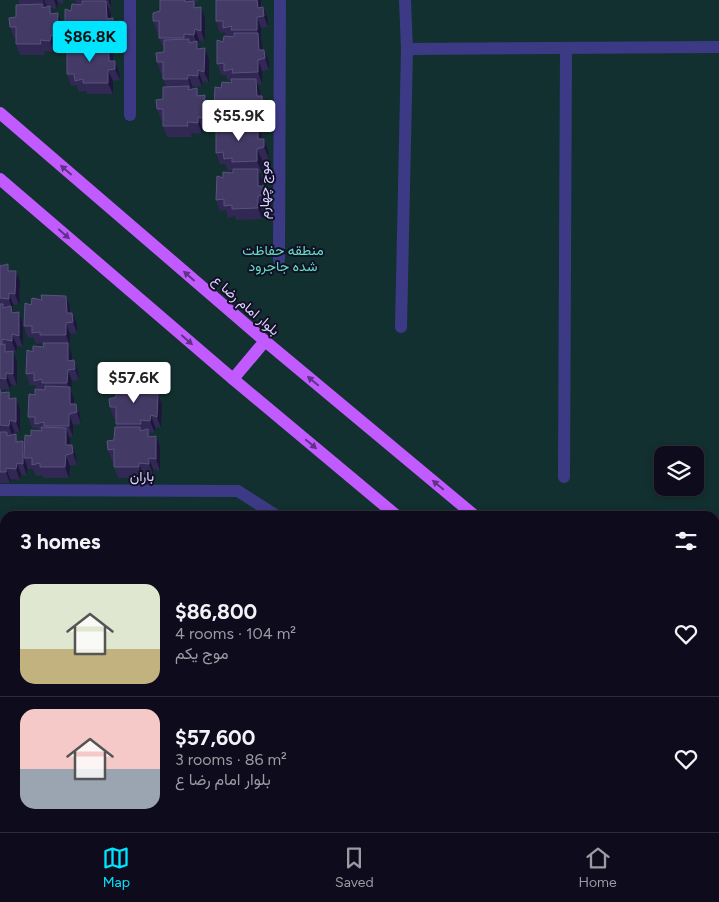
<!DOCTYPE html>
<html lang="en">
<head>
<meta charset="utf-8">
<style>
  :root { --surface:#0e0b1c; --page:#171425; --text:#f1f3f6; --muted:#9b9ba3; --line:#2e2b3b; --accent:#00e5ff }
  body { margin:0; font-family:Figtree,Vazirmatn,sans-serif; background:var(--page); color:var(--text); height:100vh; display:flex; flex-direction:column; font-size:19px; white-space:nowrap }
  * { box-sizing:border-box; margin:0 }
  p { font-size:16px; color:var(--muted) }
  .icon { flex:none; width:28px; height:28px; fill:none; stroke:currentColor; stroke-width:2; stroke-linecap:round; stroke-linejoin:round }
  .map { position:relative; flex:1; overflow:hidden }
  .side { position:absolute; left:0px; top:511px; width:720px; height:321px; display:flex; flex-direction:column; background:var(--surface); border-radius:15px 15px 0 0; box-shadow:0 2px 8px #0003,0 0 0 1px var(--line) }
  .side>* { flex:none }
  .buttons { position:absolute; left:654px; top:446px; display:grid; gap:10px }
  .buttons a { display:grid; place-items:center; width:50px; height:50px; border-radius:10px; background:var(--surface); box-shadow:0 2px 8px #0003,0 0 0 1px var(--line); font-size:25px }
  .price { position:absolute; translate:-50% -42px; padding:0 11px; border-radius:5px; background:#fff; color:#222; font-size:16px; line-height:32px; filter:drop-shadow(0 1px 2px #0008) }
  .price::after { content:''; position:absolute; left:50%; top:30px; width:15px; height:11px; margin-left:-8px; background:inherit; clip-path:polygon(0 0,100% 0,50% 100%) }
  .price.on { background:var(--accent); color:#111 }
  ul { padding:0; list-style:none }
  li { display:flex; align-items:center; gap:15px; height:125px; padding:0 20px }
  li+li { border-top:1px solid var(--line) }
  li span { display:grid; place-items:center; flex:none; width:140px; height:100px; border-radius:15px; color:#555 }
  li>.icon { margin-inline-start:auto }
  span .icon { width:60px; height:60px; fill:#fffc; stroke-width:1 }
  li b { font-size:21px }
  h2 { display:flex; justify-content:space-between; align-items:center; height:60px; padding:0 20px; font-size:21px }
  .menu { display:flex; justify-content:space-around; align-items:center; height:70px; border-top:1px solid var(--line); background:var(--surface); font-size:14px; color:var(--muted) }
  .menu a { display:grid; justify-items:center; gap:2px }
  .menu .on { color:var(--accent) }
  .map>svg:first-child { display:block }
  .green { fill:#12302f; fill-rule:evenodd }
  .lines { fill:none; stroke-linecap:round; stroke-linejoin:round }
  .minor { stroke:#3d3a85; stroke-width:12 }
  .major { stroke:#c25bff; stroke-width:12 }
  .wall { fill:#312854 }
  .shaded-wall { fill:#1d163a }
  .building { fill:#433a66; stroke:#5a527e }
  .oneway { fill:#623188 }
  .labels { text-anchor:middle; stroke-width:4; stroke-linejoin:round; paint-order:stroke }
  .street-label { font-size:14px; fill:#d9d4ff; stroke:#130f26 }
  .park-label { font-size:14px; fill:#5fe0c0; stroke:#130f26 }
</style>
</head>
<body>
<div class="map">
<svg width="719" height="832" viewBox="0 0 719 832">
  <rect width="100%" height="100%" fill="#130f26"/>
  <!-- green -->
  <path class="green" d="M0,0H719V832H0ZM662,455H695V488H662ZM5,516H715V828H5Z"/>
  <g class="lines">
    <!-- minor -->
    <g class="minor">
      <path d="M130,0V115"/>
      <path d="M407,49L719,47"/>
      <path d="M279,260L280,0"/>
      <path d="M401,327L407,49L405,0"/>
      <path d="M564,477L566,48"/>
      <path d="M0,490L238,491L277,516"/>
      <path d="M715,791L719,778"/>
      <path d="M292,832L294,828"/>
      <path d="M460,832L462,828"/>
      <path d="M613,832L614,828"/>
      <path d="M702,832L703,828"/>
    </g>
    <!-- major -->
    <g class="major">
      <path d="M0,113L265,341L475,516"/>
      <path d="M0,179L233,379L397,516"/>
      <path d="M233,379L265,341"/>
      <path d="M715,664L719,665"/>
      <path d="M715,722L719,724"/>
    </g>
  </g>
  <!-- wall -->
  <g class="wall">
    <path d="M18,0H63V4L58,2L57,9L50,8L52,14L62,24L61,48L55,46V52L44,51L45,55H20L16,44V38H14L10,27L16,17L20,5Z"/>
    <path d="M75,0H111V8H109L111,13V18H113L117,30V38L110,40V48L113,55V61L119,72L120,80L113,81V94H87L86,91L79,92L76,85L71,86L67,74L75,47L74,43L69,44L65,32L71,11L77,5Z"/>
    <path d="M160,0H198V2L194,1L196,8L205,18V42L199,40L198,44L200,49L205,48L209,59V83L202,81V87L192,86V89L197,88L200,96L209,106L208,130L202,128V134L191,133L192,137H167L163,126V120H161L157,109L163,99L166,86L163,79V73H161L157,62L164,52V49L159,38V32H157L153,21L160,11Z"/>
    <path d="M216,0H261L262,7L268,19V27L261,28V40L262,44L263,50H264L269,61V70L262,71V84H258L260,91V96L266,107L267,116L260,117V128L262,133V139H264L268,150L269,159L262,160V173H259L262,180V186H264L268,197L269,206L262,207V219L236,220L235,216L228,218L226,210L220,211L216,200L223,178L233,173V170L228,171L225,164H220L216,153L222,131L225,125L224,121H219L214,110L221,88L232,83L231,81L228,82L226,75H221L217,64L223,42L226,36L225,32L220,33L216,21Z"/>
    <path d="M0,262L1,265L11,271L20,282L19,305L13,304V310L14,313L23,324V347L17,346L16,352H13L17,362V386L11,384L10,390L0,389Z"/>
    <path d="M31,305L70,307L71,313L77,324V333L70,334L69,346L72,355V360L78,372L79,380L72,381L71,391L74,398V404H76L80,415L81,424L73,425V437H70V445L76,456L77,465L70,466L69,478H44L42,475L36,476L33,469H28L27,466V476L21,474L20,480L10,479V483H0V389L2,393L9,392L11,399L20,409V433L14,431V435L16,434L18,441H23L24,445L31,436L38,431L37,428H32L28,417L37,389L35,385H30L26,374L33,352L44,347L43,343L36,344L33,337L28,338L24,326Z"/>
    <path d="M143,388L153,394H158L162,405L161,428L155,427V433L149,432L151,436L160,447V471L153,469V475L143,474V478H118L114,467V461H112L108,450L114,440L117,427L116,424V419H114L110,407L116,397Z"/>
    <path d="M495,828H544L542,832H497Z"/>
    <path d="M551,828H603L601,832H553Z"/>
  </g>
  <!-- shaded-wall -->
  <g class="shaded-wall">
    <path d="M43,0H44L47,7V12Z"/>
    <path d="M54,0H57L58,2L57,9Z"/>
    <path d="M108,0H111V8Z"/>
    <path d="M257,0H261V2L262,16L258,8Z"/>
    <path d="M106,1L111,13V27L107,19Z"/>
    <path d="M201,7L205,18V42L201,31Z"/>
    <path d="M263,7L268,19V27L264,16Z"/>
    <path d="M58,13L62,24L61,48L57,37Z"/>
    <path d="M257,17L261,28V40L262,44L263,59L259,50L258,34L257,30Z"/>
    <path d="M113,18L117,30V38L113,27Z"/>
    <path d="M106,28L110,40V48L113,55V69L109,61V48L106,41Z"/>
    <path d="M195,29L199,40L198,44L201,53L197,49V44L194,35Z"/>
    <path d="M51,35L55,46V52L50,41Z"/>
    <path d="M205,48L209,59V83L204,72Z"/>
    <path d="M264,50L269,61V70L265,58Z"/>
    <path d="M258,60L262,71V84L258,72Z"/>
    <path d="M115,61L119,72L120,80L115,69Z"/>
    <path d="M108,70L113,81V94L108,83Z"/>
    <path d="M198,70L202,81V87L198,76Z"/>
    <path d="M188,75L192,86V91L188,79Z"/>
    <path d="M256,79L260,91L261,105L257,96Z"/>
    <path d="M205,95L209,106L208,130L204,118Z"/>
    <path d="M262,96L266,107L267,116L263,105Z"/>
    <path d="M256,106L260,117V128L262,133V148L258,139V124L256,118Z"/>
    <path d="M198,117L202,128V134L198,123Z"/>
    <path d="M264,139L268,150L269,159L264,147Z"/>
    <path d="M257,149L262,160V173L257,161Z"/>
    <path d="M258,169L262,180V195L258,186Z"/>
    <path d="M264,186L268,197L269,206L265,194Z"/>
    <path d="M258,196L262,207V219L258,208Z"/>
    <path d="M16,271L20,282L19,305L15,294Z"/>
    <path d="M9,293L13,304V310L15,317L12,313L11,306L9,299Z"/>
    <path d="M66,296L70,307L71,322L67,313Z"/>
    <path d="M19,312L23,324V347L19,336Z"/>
    <path d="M72,313L77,324V333L73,322Z"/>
    <path d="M66,323L70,334V346L66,335Z"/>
    <path d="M12,334L17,346L16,352L12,341Z"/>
    <path d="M68,343L72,355V369L68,361Z"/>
    <path d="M13,351L17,362V386L13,374Z"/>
    <path d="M74,360L78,372L79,380L75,369Z"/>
    <path d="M68,370L72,381L71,391L74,398V413L70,404V390L67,383Z"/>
    <path d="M6,373L11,384L10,390L6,379Z"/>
    <path d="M158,394L162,405L161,428L157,417Z"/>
    <path d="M16,398L20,409V433L16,422Z"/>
    <path d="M76,404L80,415L81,424L77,412Z"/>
    <path d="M69,414L73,425V437L69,426Z"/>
    <path d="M151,415L155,427V433L150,421Z"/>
    <path d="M10,420L14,431L13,437L9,426Z"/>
    <path d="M66,428L70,439V454L66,445Z"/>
    <path d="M156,436L160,447V471L156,459Z"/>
    <path d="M23,441L27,452L24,458L27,466V476L23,464Z"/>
    <path d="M72,445L76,456L77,465L73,453Z"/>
    <path d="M66,455L70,466L69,478L65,467Z"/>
    <path d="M149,458L153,469V475L149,464Z"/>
    <path d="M17,463L21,474L20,480L16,469Z"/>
    <path d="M139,463L143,474V478L139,467Z"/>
    <path d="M6,468L10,479V483L6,472Z"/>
    <path d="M375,828H378L380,832L375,831Z"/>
    <path d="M529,828H531L532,832H528Z"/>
    <path d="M536,828H544L542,832H537L536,829Z"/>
    <path d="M594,828H603L601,832H595Z"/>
    <path d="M683,828H686L687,832H681Z"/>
  </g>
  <!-- building -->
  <g class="building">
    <path d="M160,0H185V2L194,1V8L201,7V31L195,29L194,35L184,34V38H159V21H153V13L160,11Z"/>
    <path d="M216,0H257L258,8L263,7L264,16L257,17V30H231L232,26L223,28V21H216Z"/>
    <path d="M82,1H106L107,19L113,18V27L106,28V41H81V37L73,39L72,32H65V9L71,11L72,4L82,5Z"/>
    <path d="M42,4V8L50,6V14L58,13L57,37L51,35L50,41L40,40L41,44H16V27H10L9,18L16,17V5Z"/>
    <path d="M234,33H258L259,50H264L265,58L258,60V72L232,73L233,69L224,71V63L217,64V40L223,42L224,36L234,37Z"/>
    <path d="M189,39V43L197,41V49L205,48L204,72L198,70V76L188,75V79H163V62H157L156,53L164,52V40Z"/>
    <path d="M84,43L109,44V61H115V69L108,70V83H83V79L75,81L74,74H67V51L73,53L74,46L84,47Z"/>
    <path d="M231,79H256L257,96H262L263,105L256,106V118L230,119L231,115L222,117V109L214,110L215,87L221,88L222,82L232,83Z"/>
    <path d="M189,86L188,90L197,88V96L205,95L204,118L198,117V123L187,122L188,126H163V109H157L156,100L163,99V87Z"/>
    <path d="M233,122H258V139H264V147L257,149V161L232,162V158L224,159L223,152L216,153V129L222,131L223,125L233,126Z"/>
    <path d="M233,169H258V186H264L265,194L258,196V208L232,209V205L224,206V199L216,200L217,176L223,178V172L233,173Z"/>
    <path d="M8,264V271H16L15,294L9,293V299L0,298V266Z"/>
    <path d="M41,295L66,296L67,313H72L73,322L66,323V335H40V332L32,333V326H24L25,303L31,305L32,298L42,300Z"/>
    <path d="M0,304H3V308L11,306L12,313L19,312V336L12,334V341L2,339V344H0Z"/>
    <path d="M43,343H68V361L74,360L75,369L68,370L67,383H42V379L34,381V373L26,374L27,350L33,352V346L44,347Z"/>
    <path d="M5,344V352L13,351V374L6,373V379L0,378V345Z"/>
    <path d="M116,385H142V388L150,387V394H158L157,417L151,415L150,421L140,420L141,424H116V407H110L109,399L116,397Z"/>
    <path d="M45,386L70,387V404H76L77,412L69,414V426H44V422L35,424V417H28L29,394L35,395V389L45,390Z"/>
    <path d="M0,389V393L9,392V399L16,398V422L10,420L9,426L0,425Z"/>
    <path d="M41,427L66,428V445H72L73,453L66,455L65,467H40V463L32,465V458H24L25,435L31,436V430L42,431Z"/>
    <path d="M115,427H140V431L148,429V437L156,436V459L149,458V464L139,463V467H114V449L108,450L107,441L114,440Z"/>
    <path d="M0,432H7V436L16,434V442L23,441V464L17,463L16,469L6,468V472H0Z"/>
    <path d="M333,828H375V831L382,832H332Z"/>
    <path d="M503,828H529L528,832L518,828V832Z"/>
    <path d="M556,828H594L599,831V832H554Z"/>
    <path d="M639,828H683L681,832H638Z"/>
  </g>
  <!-- one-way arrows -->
  <defs><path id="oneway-solid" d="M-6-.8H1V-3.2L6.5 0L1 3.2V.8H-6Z" transform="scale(1.25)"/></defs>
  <g class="oneway">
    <use href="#oneway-solid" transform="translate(66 170) rotate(-139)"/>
    <use href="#oneway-solid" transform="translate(64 234) rotate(41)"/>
    <use href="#oneway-solid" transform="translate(189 276) rotate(-139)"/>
    <use href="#oneway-solid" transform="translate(187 340) rotate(41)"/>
    <use href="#oneway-solid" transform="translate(313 381) rotate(-140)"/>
    <use href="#oneway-solid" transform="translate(311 444) rotate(40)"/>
    <use href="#oneway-solid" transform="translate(438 485) rotate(-140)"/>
  </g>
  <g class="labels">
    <!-- street labels -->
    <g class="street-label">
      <text transform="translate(264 190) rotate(-90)" y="5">موج چهارم</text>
      <text transform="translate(246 305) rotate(41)" y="5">بلوار امام رضا ع</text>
      <text x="142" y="481">باران</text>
    </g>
    <!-- park labels -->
    <g class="park-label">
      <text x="283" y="255">منطقه حفاظت<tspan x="283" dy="16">شده جاجرود</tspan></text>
    </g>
  </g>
</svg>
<div class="buttons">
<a><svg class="icon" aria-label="layers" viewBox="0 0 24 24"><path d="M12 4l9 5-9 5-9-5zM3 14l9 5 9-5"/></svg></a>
</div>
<b class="price on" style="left:90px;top:63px">$86.8K</b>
<b class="price" style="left:239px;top:142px">$55.9K</b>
<b class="price" style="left:134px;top:404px">$57.6K</b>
<section class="side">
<h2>3 homes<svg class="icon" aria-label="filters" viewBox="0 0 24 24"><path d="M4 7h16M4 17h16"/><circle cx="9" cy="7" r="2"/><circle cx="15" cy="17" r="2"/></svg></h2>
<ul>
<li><span style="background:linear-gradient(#dfe7d0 65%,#c2b280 0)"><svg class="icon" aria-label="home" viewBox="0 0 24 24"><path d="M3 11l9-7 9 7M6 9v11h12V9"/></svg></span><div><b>$86,800</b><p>4 rooms · 104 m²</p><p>موج یکم</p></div><svg class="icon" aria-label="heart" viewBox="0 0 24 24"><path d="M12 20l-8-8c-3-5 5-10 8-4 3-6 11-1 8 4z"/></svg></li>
<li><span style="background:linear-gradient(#f6c9c9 60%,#9aa5b1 0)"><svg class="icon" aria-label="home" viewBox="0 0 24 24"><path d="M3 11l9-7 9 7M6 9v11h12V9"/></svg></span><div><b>$57,600</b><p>3 rooms · 86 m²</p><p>بلوار امام رضا ع</p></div><svg class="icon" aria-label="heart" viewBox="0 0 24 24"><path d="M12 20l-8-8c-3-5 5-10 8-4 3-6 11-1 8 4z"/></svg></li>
</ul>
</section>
</div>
<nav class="menu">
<a class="on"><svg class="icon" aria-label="map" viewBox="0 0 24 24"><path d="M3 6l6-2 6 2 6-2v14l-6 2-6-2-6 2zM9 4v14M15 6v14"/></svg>Map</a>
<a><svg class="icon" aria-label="saved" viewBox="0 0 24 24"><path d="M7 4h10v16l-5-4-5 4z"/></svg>Saved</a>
<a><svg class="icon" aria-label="home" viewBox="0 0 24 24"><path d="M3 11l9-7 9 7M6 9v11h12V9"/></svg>Home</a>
</nav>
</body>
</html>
